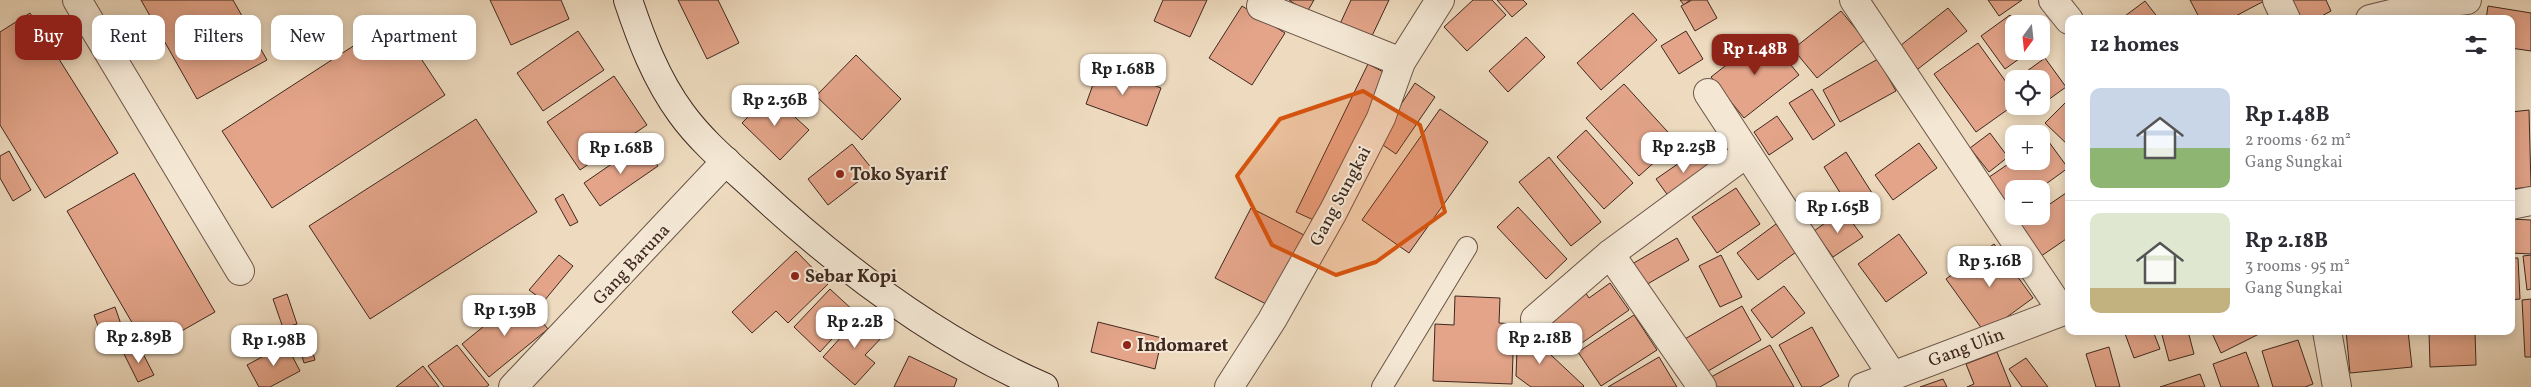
<!DOCTYPE html>
<html lang="en">
<head>
<meta charset="utf-8">
<style>
  :root { --surface:#fff; --page:#f7f7f7; --text:#2b2b33; --muted:#7c7c81; --line:#e1e1e2; --accent:#8f2418 }
  body { margin:0; font-family:Vollkorn,serif; background:var(--page); color:var(--text); height:100vh; display:flex; flex-direction:column; font-size:19px; white-space:nowrap }
  * { box-sizing:border-box; margin:0 }
  p { font-size:16px; color:var(--muted) }
  .icon { flex:none; width:28px; height:28px; fill:none; stroke:currentColor; stroke-width:2; stroke-linecap:round; stroke-linejoin:round }
  .map { position:relative; flex:1; overflow:hidden }
  .side { position:absolute; left:2065px; top:15px; width:450px; height:320px; display:flex; flex-direction:column; background:var(--surface); border-radius:10px; box-shadow:0 2px 12px #0003 }
  .side>* { flex:none }
  .top-card { position:absolute; left:15px; top:15px; width:475px; height:45px; display:flex; gap:10px }
  .needle { width:32px; rotate:195deg }
  .tools { position:absolute; left:2005px; top:15px; display:grid; gap:10px }
  .tools a { display:grid; place-items:center; width:45px; height:45px; border-radius:10px; background:var(--surface); box-shadow:0 2px 12px #0003; font-size:25px }
  .price { position:absolute; translate:-50% -42px; padding:0 11px; border-radius:10px; background:#fff; color:#222; font-size:16px; line-height:32px; filter:drop-shadow(0 1px 2px #0008) }
  .price::after { content:''; position:absolute; left:50%; top:30px; width:15px; height:11px; margin-left:-8px; background:inherit; clip-path:polygon(0 0,100% 0,50% 100%) }
  .price.selected { background:var(--accent); color:#fff }
  ul { padding:0; list-style:none }
  li { display:flex; align-items:center; gap:15px; height:125px; padding:0 25px }
  li+li { border-top:1px solid var(--line) }
  li span { display:grid; place-items:center; flex:none; width:140px; height:100px; border-radius:10px; color:#555 }
  li>.icon { margin-inline-start:auto }
  span .icon { width:60px; height:60px; fill:#fffc; stroke-width:1 }
  li b { font-size:21px }
  h2 { display:flex; justify-content:space-between; align-items:center; height:60px; padding:0 25px; font-size:21px }
  .tag { padding:0 18px; border-radius:10px; background:var(--surface); box-shadow:0 2px 12px #0003; font-size:18px; line-height:45px }
  .tag.selected { background:var(--accent); color:#fff }
  .map>svg:first-child { display:block }
  .building { fill:#e3a489; stroke:#3f281f }
  .lines { fill:none; stroke-linecap:round; stroke-linejoin:round }
  .lane-casing { stroke:#6b5547; stroke-width:22 }
  .street-casing { stroke:#6b5547; stroke-width:30 }
  .secondary-casing { stroke:#3f281f; stroke-width:30 }
  .lane { stroke:#f4e8d5; stroke-width:20 }
  .street { stroke:#f4e8d5; stroke-width:28 }
  .secondary { stroke:#f4e8d5; stroke-width:28 }
  .marked { fill:#d7540e; fill-opacity:0.2; stroke:#d7540e; stroke-width:4; stroke-linejoin:round }
  .poi-dot { fill:#8f2418; stroke:#f4e8d5; stroke-width:2 }
  .labels { text-anchor:middle; stroke-width:4; stroke-linejoin:round; paint-order:stroke }
  .poi-label { font-size:18px; font-weight:bold; fill:#3f281f; stroke:#f4e8d5; text-anchor:start }
  .street-label { font-size:18px; fill:#3f281f; stroke:#f4e8d5 }
</style>
</head>
<body>
<div class="map">
<svg width="2531" height="387" viewBox="0 0 2531 387">
  <rect width="100%" height="100%" fill="#eedbbf"/>
  <filter id="stains"><feTurbulence type="fractalNoise" baseFrequency=".004" numOctaves="4"/><feColorMatrix values="0 0 0 0 .2 0 0 0 0 .09 0 0 0 0 .02 0 0 0 .5 -.17"/></filter>
  <radialGradient id="worn" r=".72"><stop offset=".6" stop-color="#630" stop-opacity="0"/><stop offset="1" stop-color="#630" stop-opacity=".3"/></radialGradient>
  <!-- building -->
  <g class="building">
    <path d="M141,0H233L267,60L197,99Z"/>
    <path d="M490,0H561L569,19L511,45Z"/>
    <path d="M678,0H718L739,43L707,59Z"/>
    <path d="M1163,0H1207L1190,37L1154,21Z"/>
    <path d="M1289,0H1314L1307,12Z"/>
    <path d="M1351,0H1389L1371,38L1340,24Z"/>
    <path d="M1473,0H1492L1506,15L1467,51L1444,27Z"/>
    <path d="M1497,0H1523L1527,4L1512,17Z"/>
    <path d="M1680,0H1690L1684,5Z"/>
    <path d="M1692,0H1707L1717,18L1695,31L1681,6Z"/>
    <path d="M1988,0H2022L1999,16Z"/>
    <path d="M2190,0H2266L2230,19H2200Z"/>
    <path d="M2292,0H2326L2331,11L2316,19H2301Z"/>
    <path d="M2145,1L2159,19H2121Z"/>
    <path d="M1242,6L1285,33L1252,85L1209,58Z"/>
    <path d="M2488,6L2531,13V51L2511,48V19H2486Z"/>
    <path d="M1948,8L1967,31L1914,72L1896,49Z"/>
    <path d="M1841,11L1865,40L1817,78L1793,49Z"/>
    <path d="M30,13L118,153L45,198L0,125V32Z"/>
    <path d="M1633,13L1657,40L1601,90L1577,63Z"/>
    <path d="M2010,15L2016,24H2014V51H2030L2005,69L1981,36Z"/>
    <path d="M395,19L445,95L272,208L222,131Z"/>
    <path d="M578,31L604,70L543,111L517,73Z"/>
    <path d="M1686,31L1703,59L1679,74L1661,46Z"/>
    <path d="M1766,34L1799,75L1744,118L1711,77Z"/>
    <path d="M1526,37L1545,57L1508,92L1489,71Z"/>
    <path d="M1978,43L2014,93V105L1976,132L1934,74Z"/>
    <path d="M856,55L901,99L862,140L816,96Z"/>
    <path d="M2045,58L2066,87L2041,105V79H2016Z"/>
    <path d="M1878,59L1896,91L1840,122L1823,90Z"/>
    <path d="M1368,64L1391,76L1320,223L1296,212Z"/>
    <path d="M1100,65L1161,88L1147,126L1086,104Z"/>
    <path d="M614,76L647,125L580,170L547,122Z"/>
    <path d="M1415,83L1435,97L1396,154L1377,141Z"/>
    <path d="M1624,84L1677,142L1639,176L1586,118Z"/>
    <path d="M1812,89L1835,125L1813,140L1789,103Z"/>
    <path d="M770,94L809,130L780,160L742,123Z"/>
    <path d="M2069,99V146L2045,123Z"/>
    <path d="M1440,109L1488,142L1409,253L1362,220Z"/>
    <path d="M2529,110L2531,187L2511,189V112Z"/>
    <path d="M1777,116L1793,139L1769,155L1754,132Z"/>
    <path d="M476,119L537,212L370,319L309,226Z"/>
    <path d="M1586,130L1633,183L1604,209L1557,157Z"/>
    <path d="M1990,133L2008,157L1989,172L1970,148Z"/>
    <path d="M2046,138L2068,168L2039,189H2014V207L2004,213L1982,182L2014,160L2041,161V141Z"/>
    <path d="M642,143L658,166L600,206L584,183Z"/>
    <path d="M1919,143L1937,168L1893,200L1875,175Z"/>
    <path d="M852,144L873,170L828,205L808,179Z"/>
    <path d="M1698,150L1711,168L1669,197L1656,179Z"/>
    <path d="M9,151L31,190L13,201L0,178V156Z"/>
    <path d="M1846,152L1872,193L1849,207L1824,167Z"/>
    <path d="M1549,157L1601,222L1571,246L1519,182Z"/>
    <path d="M134,173L215,312L148,350L67,211Z"/>
    <path d="M1736,188L1760,224L1717,253L1692,217Z"/>
    <path d="M2069,191V237L2034,261L2012,231L2033,216H2041V210Z"/>
    <path d="M563,194L578,222L570,226L555,199Z"/>
    <path d="M1518,207L1567,259L1546,279L1497,227Z"/>
    <path d="M1251,208L1306,236L1270,306L1215,278Z"/>
    <path d="M1843,210L1863,237L1833,257L1814,231Z"/>
    <path d="M2511,219L2531,220V254L2511,253Z"/>
    <path d="M1776,224L1796,252L1758,280L1737,253Z"/>
    <path d="M1899,234L1927,273L1886,302L1858,264Z"/>
    <path d="M1677,238L1689,260L1644,286L1632,264Z"/>
    <path d="M1994,244L2033,298L1985,333L1946,279Z"/>
    <path d="M796,251L828,284L788,323L776,311L752,333L732,312Z"/>
    <path d="M559,255L573,266L544,301L529,290Z"/>
    <path d="M1721,255L1742,297L1720,307L1699,266Z"/>
    <path d="M2531,255V289L2527,290L2523,256Z"/>
    <path d="M2511,258H2518L2520,299L2511,300Z"/>
    <path d="M1610,283L1629,310L1569,352L1543,316L1583,289L1589,298Z"/>
    <path d="M1784,286L1805,313L1772,338L1751,310Z"/>
    <path d="M830,289L856,313L820,352L794,327Z"/>
    <path d="M287,294L297,324L283,328L273,299Z"/>
    <path d="M521,296L548,329L489,377L462,344Z"/>
    <path d="M1455,296L1500,298L1499,323L1514,324L1512,384L1433,381L1435,324L1454,325Z"/>
    <path d="M2531,299V357H2525L2522,300Z"/>
    <path d="M1742,306L1761,340L1703,374L1683,340Z"/>
    <path d="M115,307L124,333L103,340L94,315Z"/>
    <path d="M863,313L886,333L865,355L875,363L855,385L823,357Z"/>
    <path d="M1634,315L1657,350L1601,386L1578,352Z"/>
    <path d="M1098,322L1162,338L1155,369L1091,352Z"/>
    <path d="M1518,324L1584,386L1583,387H1531L1516,376Z"/>
    <path d="M1812,327L1839,376L1820,387H1802L1779,345Z"/>
    <path d="M2124,331H2153L2160,349L2134,358Z"/>
    <path d="M2161,331H2188L2194,354L2169,361Z"/>
    <path d="M2211,331H2263V332L2221,353Z"/>
    <path d="M2346,331H2408L2412,367L2350,373Z"/>
    <path d="M2429,331H2475L2476,365L2430,367Z"/>
    <path d="M308,335L315,360L304,363L297,339Z"/>
    <path d="M2298,340L2313,384L2305,387H2273L2262,351Z"/>
    <path d="M286,344L300,371L270,387H259L247,365Z"/>
    <path d="M457,345L489,385L486,387H444L428,366Z"/>
    <path d="M1770,345L1794,387H1717L1711,377Z"/>
    <path d="M139,346L154,375L138,382L124,354Z"/>
    <path d="M2109,347L2120,387H2096L2086,354Z"/>
    <path d="M1997,352L2011,387H1967L1974,384L1966,364Z"/>
    <path d="M2246,352L2259,387H2221L2213,364Z"/>
    <path d="M909,356L957,379L954,387H894Z"/>
    <path d="M1659,357L1677,387H1608Z"/>
    <path d="M2026,358L2048,387H2022L2009,369Z"/>
    <path d="M423,366L439,387H396Z"/>
    <path d="M2200,374L2205,387H2160Z"/>
    <path d="M1943,379L1947,387H1920Z"/>
  </g>
  <g class="lines">
    <!-- lane casing -->
    <g class="lane-casing">
      <path id="lane" d="M1382,387L1467,247"/>
    </g>
    <!-- street casing -->
    <g class="street-casing">
      <g id="street">
        <path d="M77,0L240,271"/>
        <path d="M1854,0L2062,311"/>
        <path d="M2053,0L2069,20"/>
        <path d="M2277,0L2286,19"/>
        <path d="M1261,6L1401,62"/>
        <path d="M2370,19L2433,4L2467,0"/>
        <path d="M1708,93L1892,375"/>
        <path d="M2511,205L2531,201"/>
        <path d="M1610,254L1702,387"/>
        <path d="M1535,319L1610,254L1747,153"/>
        <path d="M2327,331L2337,387"/>
        <path d="M513,387L726,161"/>
        <path d="M1229,387L1272,320L1333,212L1381,118L1401,62L1440,0"/>
        <path d="M1863,387L2069,309"/>
      </g>
    </g>
    <!-- secondary casing -->
    <g class="secondary-casing">
      <path id="secondary" d="M628,0C641,39 656,79 681,113C701,141 730,165 755,188C840,267 937,341 1044,387"/>
    </g>
    <!-- lane -->
    <use href="#lane" class="lane"/>
    <!-- street -->
    <use href="#street" class="street"/>
    <!-- secondary -->
    <use href="#secondary" class="secondary"/>
  </g>
  <!-- marked area -->
  <path class="marked" d="M1363,91L1420,125L1445,212L1376,262L1336,275L1272,245L1237,176L1280,119Z"/>
  <!-- markers -->
  <g class="poi-dot">
    <circle cx="840" cy="174" r="5"/>
    <circle cx="795" cy="276" r="5"/>
    <circle cx="1127" cy="345" r="5"/>
  </g>
  <g class="labels">
    <!-- poi labels -->
    <g class="poi-label">
      <text x="850" y="180">Toko Syarif</text>
      <text x="805" y="282">Sebar Kopi</text>
      <text x="1137" y="351">Indomaret</text>
    </g>
    <!-- street labels -->
    <g class="street-label">
      <text transform="translate(1340 196) rotate(-62)" y="6">Gang Sungkai</text>
      <text transform="translate(631 264) rotate(-47)" y="6">Gang Baruna</text>
      <text transform="translate(1966 347) rotate(-21)" y="6">Gang Ulin</text>
    </g>
  </g>
  <rect width="100%" height="100%" filter="url(#stains)"/>
  <rect width="100%" height="100%" fill="url(#worn)"/>
</svg>
<div class="tools">
<a><svg class="needle" viewBox="-14 -14 28 28"><path d="M0-13l5 13h-10z" fill="#e53935"/><path d="M0 13l5-13h-10z" fill="#7c7c81"/></svg></a>
<a><svg class="icon" aria-label="locate" viewBox="0 0 24 24"><circle cx="12" cy="12" r="6"/><path d="M12 2v4M12 18v4M2 12h4M18 12h4"/></svg></a>
<a>+</a>
<a>−</a>
</div>
<b class="price selected" style="left:1755px;top:76px">Rp 1.48B</b>
<b class="price" style="left:1123px;top:96px">Rp 1.68B</b>
<b class="price" style="left:775px;top:127px">Rp 2.36B</b>
<b class="price" style="left:1684px;top:174px">Rp 2.25B</b>
<b class="price" style="left:621px;top:175px">Rp 1.68B</b>
<b class="price" style="left:1838px;top:234px">Rp 1.65B</b>
<b class="price" style="left:1990px;top:288px">Rp 3.16B</b>
<b class="price" style="left:505px;top:337px">Rp 1.39B</b>
<b class="price" style="left:855px;top:349px">Rp 2.2B</b>
<b class="price" style="left:139px;top:364px">Rp 2.89B</b>
<b class="price" style="left:1540px;top:365px">Rp 2.18B</b>
<b class="price" style="left:274px;top:367px">Rp 1.98B</b>
<div class="top-card">
<a class="tag selected">Buy</a>
<a class="tag">Rent</a>
<a class="tag">Filters</a>
<a class="tag">New</a>
<a class="tag">Apartment</a>
</div>
<section class="side">
<h2>12 homes<svg class="icon" aria-label="filters" viewBox="0 0 24 24"><path d="M4 7h16M4 17h16"/><circle cx="9" cy="7" r="2"/><circle cx="15" cy="17" r="2"/></svg></h2>
<ul>
<li><span style="background:linear-gradient(#c9d6e8 60%,#8fb573 0)"><svg class="icon" aria-label="home" viewBox="0 0 24 24"><path d="M3 11l9-7 9 7M6 9v11h12V9"/></svg></span><div><b>Rp 1.48B</b><p>2 rooms · 62 m²</p><p>Gang Sungkai</p></div></li>
<li><span style="background:linear-gradient(#dfe7d0 75%,#c2b280 0)"><svg class="icon" aria-label="home" viewBox="0 0 24 24"><path d="M3 11l9-7 9 7M6 9v11h12V9"/></svg></span><div><b>Rp 2.18B</b><p>3 rooms · 95 m²</p><p>Gang Sungkai</p></div></li>
</ul>
</section>
</div>
</body>
</html>
